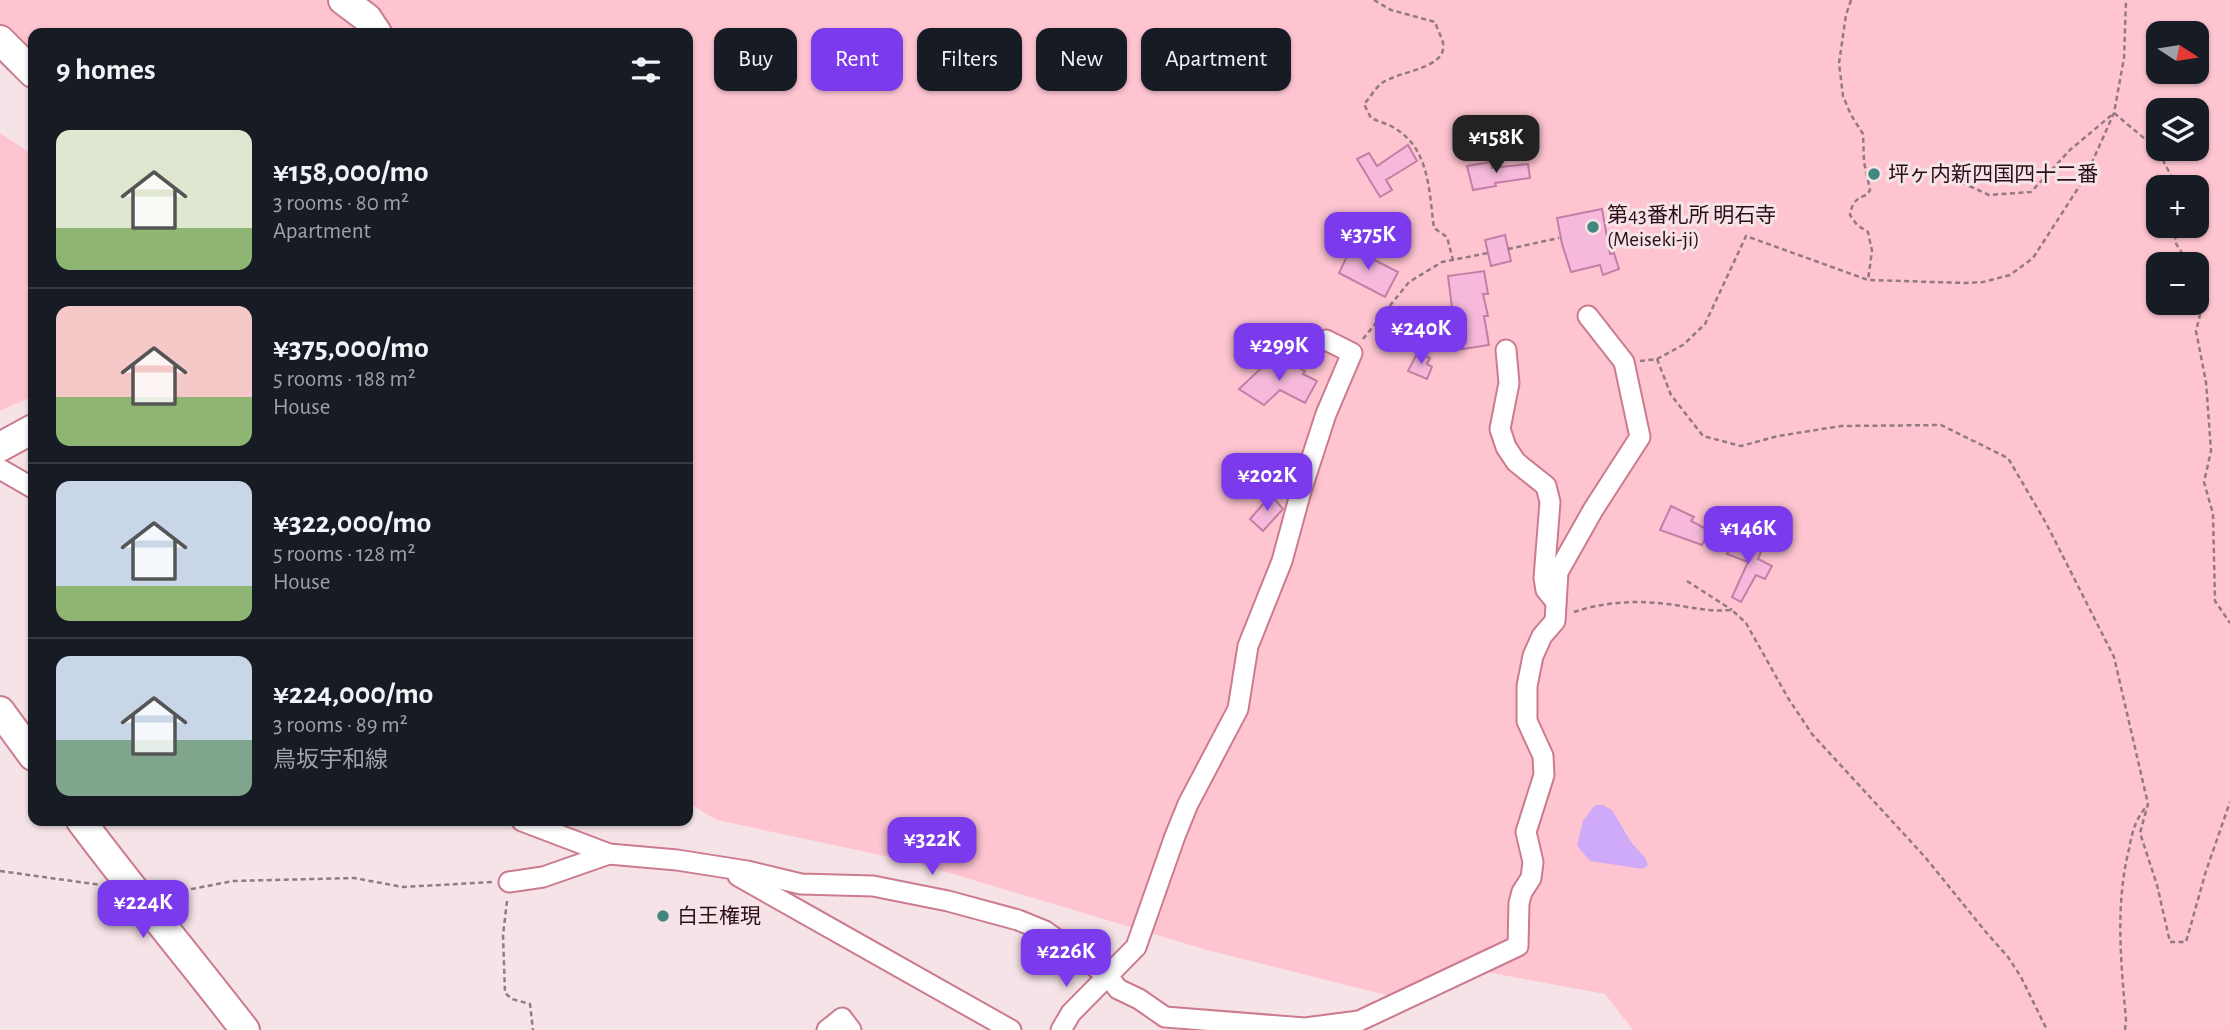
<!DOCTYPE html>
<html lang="en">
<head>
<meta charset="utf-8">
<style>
  :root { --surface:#171b24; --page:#242831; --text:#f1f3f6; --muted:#9ea1a6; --line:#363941; --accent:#7c3aed }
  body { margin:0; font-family:"Alegreya Sans","Noto Sans JP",sans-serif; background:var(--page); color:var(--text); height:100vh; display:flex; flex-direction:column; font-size:26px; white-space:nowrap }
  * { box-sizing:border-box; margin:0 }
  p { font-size:23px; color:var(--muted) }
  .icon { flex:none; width:38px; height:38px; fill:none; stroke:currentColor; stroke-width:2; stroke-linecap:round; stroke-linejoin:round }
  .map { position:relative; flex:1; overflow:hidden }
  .drawer { position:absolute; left:28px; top:28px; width:665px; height:798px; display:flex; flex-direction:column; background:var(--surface); border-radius:14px; box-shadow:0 2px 5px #0004 }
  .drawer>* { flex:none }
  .guide { position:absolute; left:714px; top:28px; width:665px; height:63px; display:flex; gap:14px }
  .needle { width:46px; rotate:102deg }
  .buttons { position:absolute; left:2146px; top:21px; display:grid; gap:14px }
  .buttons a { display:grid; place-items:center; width:63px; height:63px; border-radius:14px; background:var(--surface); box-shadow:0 2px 5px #0004; font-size:35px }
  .price { position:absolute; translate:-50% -60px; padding:0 16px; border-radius:14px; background:var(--accent); color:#fff; font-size:23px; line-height:46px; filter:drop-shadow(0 2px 4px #0008) }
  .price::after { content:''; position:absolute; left:50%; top:42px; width:21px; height:16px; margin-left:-10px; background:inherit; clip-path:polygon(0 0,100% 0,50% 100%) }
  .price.active { background:#222; color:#fff }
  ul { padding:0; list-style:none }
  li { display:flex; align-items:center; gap:21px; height:175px; padding:0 28px }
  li+li { border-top:2px solid var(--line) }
  li span { display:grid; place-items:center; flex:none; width:196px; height:140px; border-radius:14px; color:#555 }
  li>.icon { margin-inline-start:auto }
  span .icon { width:84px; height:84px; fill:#fffc; stroke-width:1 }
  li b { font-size:30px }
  h2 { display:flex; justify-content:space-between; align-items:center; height:84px; padding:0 28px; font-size:30px }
  .chip { padding:0 24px; border-radius:14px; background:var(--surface); box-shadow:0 2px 5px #0004; font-size:24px; line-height:63px }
  .chip.active { background:var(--accent); color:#fff }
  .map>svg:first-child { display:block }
  .green { fill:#fec5d1; fill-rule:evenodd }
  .water { fill:#ceaaf9 }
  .building { fill:#f6b9db; stroke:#c57da6; stroke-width:2 }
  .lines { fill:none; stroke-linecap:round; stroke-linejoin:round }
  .street-casing { stroke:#cc7b8e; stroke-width:23 }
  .secondary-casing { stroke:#cc7b8e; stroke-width:32 }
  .path { stroke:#927a80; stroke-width:2.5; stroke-dasharray:5 3.5; stroke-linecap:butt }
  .street { stroke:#fff; stroke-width:19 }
  .secondary { stroke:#fff; stroke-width:28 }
  .poi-dot { fill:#42887f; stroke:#f6e3e7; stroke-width:2.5 }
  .labels { text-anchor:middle; stroke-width:6; stroke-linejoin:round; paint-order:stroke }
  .poi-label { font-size:21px; fill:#2b0d15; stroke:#f6e3e7; text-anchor:start }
</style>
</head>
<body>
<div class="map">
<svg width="2230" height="1030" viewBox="0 0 2230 1030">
  <rect width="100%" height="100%" fill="#f6e3e7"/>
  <!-- green -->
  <g class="green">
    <path d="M0,0H2230V1030H1633L1605,994L1465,968L1390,996L1207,950L913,862L717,820L688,803V33H33V54L0,25ZM2158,33H2196V72H2158ZM2158,110H2196V149H2158ZM2158,187H2196V226H2158ZM2158,264H2196V303H2158Z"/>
    <path d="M0,133L33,155V396L0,411Z"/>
  </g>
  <!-- water -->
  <path class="water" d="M1595,805H1603L1612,810L1631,842L1646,859L1648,865L1643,869L1590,861L1577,846L1583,821Z"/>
  <!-- building -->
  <g class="building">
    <path d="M1408,145L1417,161L1386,180L1392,190L1380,197L1357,159L1369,153L1377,166Z"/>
    <path d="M1491,162L1492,168L1528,164L1530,178L1495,183L1496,186L1473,190L1467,166Z"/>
    <path d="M1602,209L1610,254L1614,253L1619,269L1603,275L1600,265L1571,272L1562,244L1557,218Z"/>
    <path d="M1505,235L1511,261L1491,266L1485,240Z"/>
    <path d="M1351,248L1398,272L1385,297L1339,273Z"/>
    <path d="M1484,271L1488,294H1483L1488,316H1484L1489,345L1462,349L1460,338L1434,342L1432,328L1446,327L1444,318L1453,316L1448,276Z"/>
    <path d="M1418,352L1430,358L1427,364L1432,367L1427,379L1408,371Z"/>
    <path d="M1272,358L1288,367L1290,363L1305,371L1303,374L1317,381L1305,403L1280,390L1264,405L1239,389Z"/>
    <path d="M1271,495L1283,509L1263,531L1250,519Z"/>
    <path d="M1671,506L1694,517L1691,521L1710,531L1702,545L1660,530Z"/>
    <path d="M1734,538L1762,549L1758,559L1772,566L1765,579L1756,575L1741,602L1732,597L1748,562L1727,554Z"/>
  </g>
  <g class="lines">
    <!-- street casing -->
    <g class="street-casing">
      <g id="street">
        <path d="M1506,350L1509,383L1500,429L1506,447L1516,462L1546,486L1550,502L1544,578L1546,590L1556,602"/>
        <path d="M0,469L33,488"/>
        <path d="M522,821L609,854L677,860L747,871L801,884L873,886L948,901L1018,920L1045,931L1108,976L1118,989L1139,999L1165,1017L1305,1028L1359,1021L1518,946L1519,903L1522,892L1531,878L1533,862L1526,832L1544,775L1543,756L1527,721V686L1533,656L1542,636L1555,621L1558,572L1593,510L1640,437L1624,362L1588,316"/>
        <path d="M738,876L1011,1030"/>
        <path d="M509,882L543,877L609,854"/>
        <path d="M827,1030L842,1018L851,1030"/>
        <path d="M1061,1030L1071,1013L1136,947L1175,836L1188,804L1238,709L1248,646L1282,561L1301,491L1326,414L1352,353L1326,340"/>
      </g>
    </g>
    <!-- secondary casing -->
    <g class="secondary-casing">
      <g id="secondary">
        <path d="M343,0L367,18L377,33"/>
        <path d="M0,40L33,73"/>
        <path d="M0,447L33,429"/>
        <path d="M0,711L33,756"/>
        <path d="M81,821C134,892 191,960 245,1030"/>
      </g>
    </g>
    <!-- path -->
    <g class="path">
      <path d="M1374,0L1391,10L1435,22C1437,28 1441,36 1443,43C1448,69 1398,71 1382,83C1375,88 1370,98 1364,104L1371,118C1379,122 1389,124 1396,129C1430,150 1429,193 1434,228L1447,237L1453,260"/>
      <path d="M1851,0L1846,15L1839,63L1843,96L1851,115L1863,134L1864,162L1870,190L1867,195C1856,198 1852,203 1850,215L1857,225L1868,232L1872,251L1868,280"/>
      <path d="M1954,179L1989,195L2031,192L2070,150L2114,113L2157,149L2177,187"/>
      <path d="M2176,226L2175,242L2189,264"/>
      <path d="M1508,249L1559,238"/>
      <path d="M2196,275L2206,290L2196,331L2206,382L2211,451L2204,482L2213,514L2215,601L2230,623"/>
      <path d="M1363,339L1409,282L1442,262L1488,253"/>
      <path d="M1657,359L1671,395L1703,436L1741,446L1778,436L1841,426L1941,425L2008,458L2046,523L2114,657L2148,804L2140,833L2157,885L2170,942H2186L2206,871L2230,802"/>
      <path d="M1640,361L1657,359L1683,345L1705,324L1746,236L1868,280L1966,283L1983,282L2010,275L2033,258L2086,176L2114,113L2124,58L2126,0"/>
      <path d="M1687,581L1732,610"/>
      <path d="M1574,612C1603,602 1636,600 1667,604C1692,607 1706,612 1732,610L1746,623L1788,698L1812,734L1925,857L1985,931L2008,957L2021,977L2047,1030"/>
      <path d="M0,871L101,885"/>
      <path d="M166,894L233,881L354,878L403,887L493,882"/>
      <path d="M507,901L503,935L505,993L512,999L530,1004L533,1030"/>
      <path d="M2125,1030L2126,1020C2121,962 2115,906 2129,849C2132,832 2136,817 2148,805"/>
    </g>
    <!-- street -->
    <use href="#street" class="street"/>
    <!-- secondary -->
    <use href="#secondary" class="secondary"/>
  </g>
  <!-- markers -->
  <g class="poi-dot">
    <circle cx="1874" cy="174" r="7"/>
    <circle cx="1593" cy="227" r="7"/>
    <circle cx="663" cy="916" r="7"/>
  </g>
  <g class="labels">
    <!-- poi labels -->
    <g class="poi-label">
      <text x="1888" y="181">坪ヶ内新四国四十二番</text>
      <text x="1607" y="222">第43番札所 明石寺<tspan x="1607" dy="24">(Meiseki-ji)</tspan></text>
      <text x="677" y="923">白王権現</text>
    </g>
  </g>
</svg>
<div class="buttons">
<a><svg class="needle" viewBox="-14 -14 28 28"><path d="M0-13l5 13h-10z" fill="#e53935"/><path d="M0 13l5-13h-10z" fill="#9ea1a6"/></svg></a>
<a><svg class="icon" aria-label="layers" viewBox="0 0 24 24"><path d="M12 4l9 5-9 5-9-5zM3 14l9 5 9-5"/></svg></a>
<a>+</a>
<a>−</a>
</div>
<b class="price active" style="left:1496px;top:175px">¥158K</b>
<b class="price" style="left:1368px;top:272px">¥375K</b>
<b class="price" style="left:1421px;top:366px">¥240K</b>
<b class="price" style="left:1279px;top:383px">¥299K</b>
<b class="price" style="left:1267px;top:513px">¥202K</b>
<b class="price" style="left:1748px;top:566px">¥146K</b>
<b class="price" style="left:932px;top:877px">¥322K</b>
<b class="price" style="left:143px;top:940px">¥224K</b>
<b class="price" style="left:1066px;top:989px">¥226K</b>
<div class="guide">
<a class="chip">Buy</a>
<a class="chip active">Rent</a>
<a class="chip">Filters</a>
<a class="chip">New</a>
<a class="chip">Apartment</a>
</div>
<section class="drawer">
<h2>9 homes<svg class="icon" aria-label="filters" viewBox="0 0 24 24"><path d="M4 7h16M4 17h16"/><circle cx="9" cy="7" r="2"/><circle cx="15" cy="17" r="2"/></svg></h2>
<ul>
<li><span style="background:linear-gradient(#dfe7d0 70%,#8fb573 0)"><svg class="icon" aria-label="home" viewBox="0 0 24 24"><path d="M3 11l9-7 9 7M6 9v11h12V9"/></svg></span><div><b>¥158,000/mo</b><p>3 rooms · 80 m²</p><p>Apartment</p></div></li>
<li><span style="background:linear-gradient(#f6c9c9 65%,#8fb573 0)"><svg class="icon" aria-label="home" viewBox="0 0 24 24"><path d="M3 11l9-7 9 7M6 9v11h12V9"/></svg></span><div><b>¥375,000/mo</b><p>5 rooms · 188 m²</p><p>House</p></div></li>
<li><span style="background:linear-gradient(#c9d6e8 75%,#8fb573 0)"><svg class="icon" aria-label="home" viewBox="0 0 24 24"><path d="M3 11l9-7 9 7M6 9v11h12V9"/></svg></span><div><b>¥322,000/mo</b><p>5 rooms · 128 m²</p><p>House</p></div></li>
<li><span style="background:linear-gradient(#c9d6e8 60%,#7fa58c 0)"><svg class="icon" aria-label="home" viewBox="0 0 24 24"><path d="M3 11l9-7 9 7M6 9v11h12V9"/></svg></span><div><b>¥224,000/mo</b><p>3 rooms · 89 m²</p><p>鳥坂宇和線</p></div></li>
</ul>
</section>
</div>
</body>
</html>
